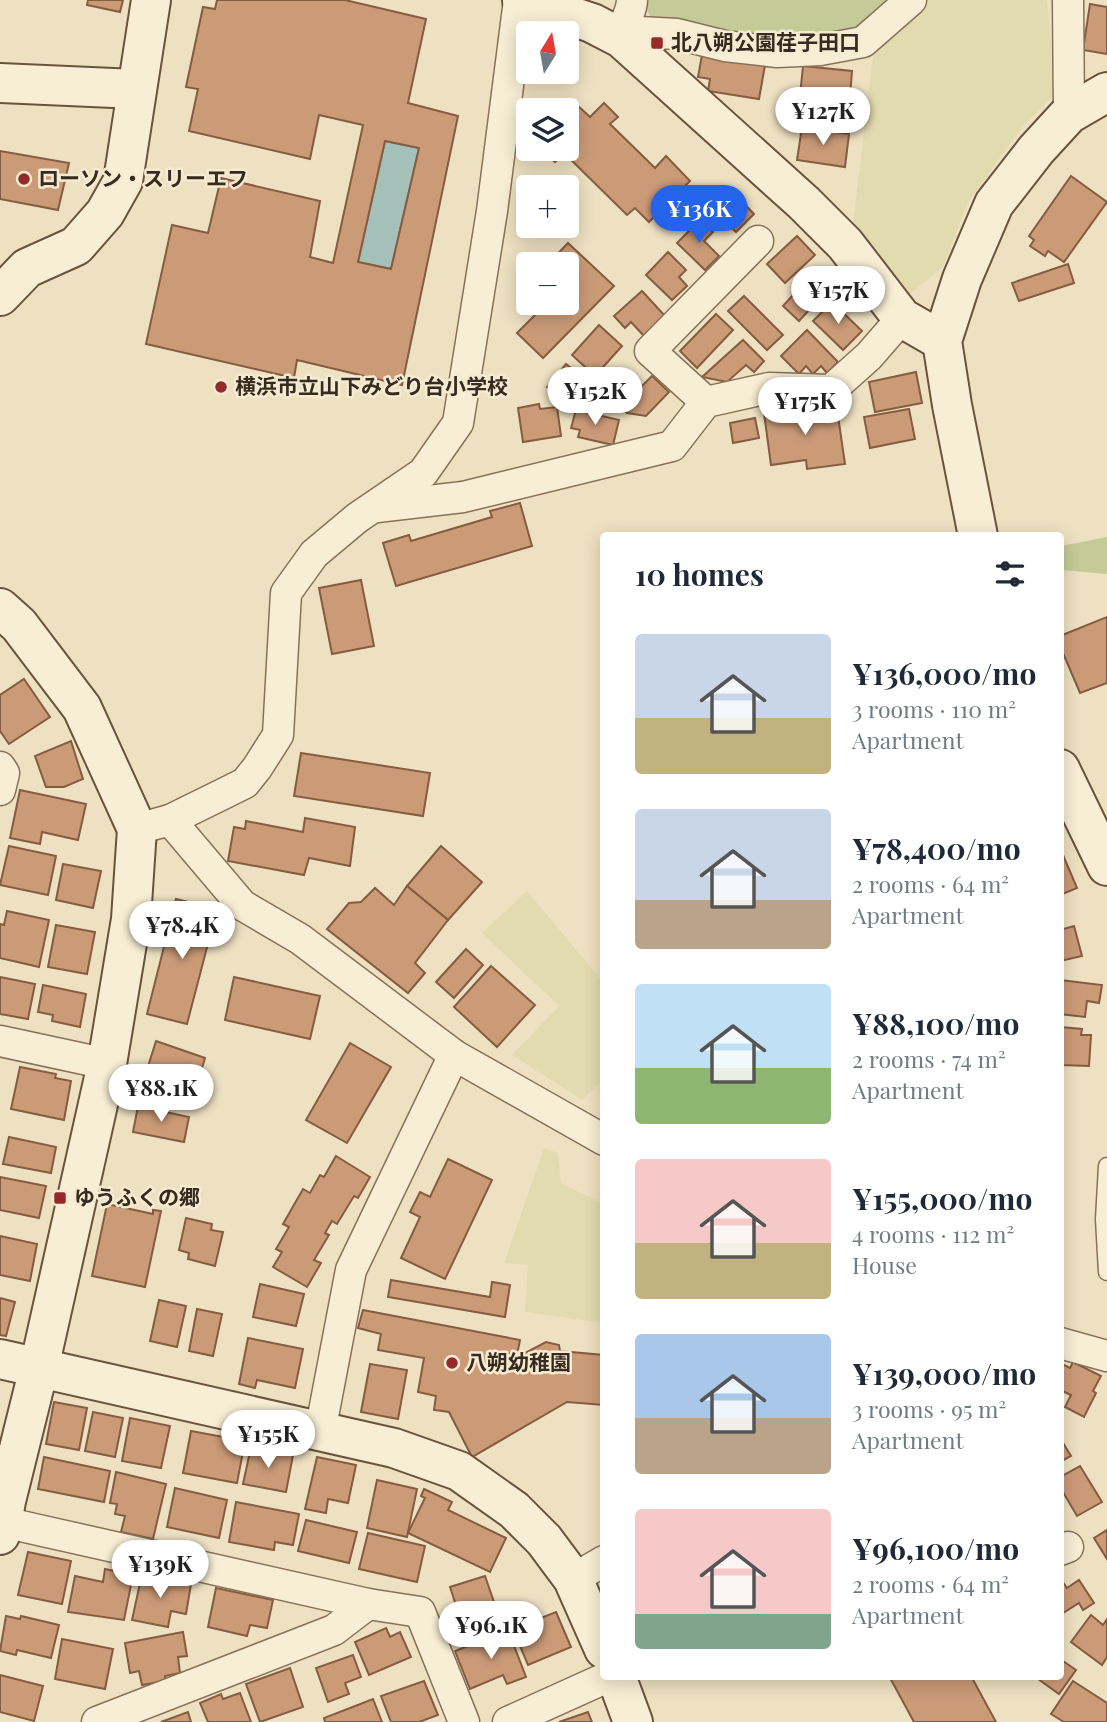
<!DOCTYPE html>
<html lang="en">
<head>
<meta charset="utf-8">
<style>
  :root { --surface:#fff; --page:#f6f6f7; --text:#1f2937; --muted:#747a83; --accent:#2563eb }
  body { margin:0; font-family:"Playfair Display","Noto Sans JP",serif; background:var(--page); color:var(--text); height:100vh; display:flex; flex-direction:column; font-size:26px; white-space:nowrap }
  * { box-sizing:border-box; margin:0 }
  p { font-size:23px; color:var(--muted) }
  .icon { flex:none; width:38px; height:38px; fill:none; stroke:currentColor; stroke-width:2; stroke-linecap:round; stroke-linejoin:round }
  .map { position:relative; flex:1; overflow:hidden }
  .details { position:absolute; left:600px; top:532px; width:464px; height:1148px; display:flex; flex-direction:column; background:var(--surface); border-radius:7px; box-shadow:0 4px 18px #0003 }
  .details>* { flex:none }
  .needle { width:46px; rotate:11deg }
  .controls { position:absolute; left:516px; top:21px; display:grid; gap:14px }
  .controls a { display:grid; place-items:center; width:63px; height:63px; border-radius:7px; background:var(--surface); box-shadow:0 4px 18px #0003; font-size:35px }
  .price { position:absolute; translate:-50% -60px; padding:0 16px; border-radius:24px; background:#fff; color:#222; font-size:23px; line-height:46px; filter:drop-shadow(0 2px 4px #0008) }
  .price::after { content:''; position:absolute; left:50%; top:42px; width:21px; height:16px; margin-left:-10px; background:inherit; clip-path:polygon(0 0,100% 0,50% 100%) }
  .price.active { background:var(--accent); color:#fff }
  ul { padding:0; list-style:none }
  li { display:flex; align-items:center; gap:21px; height:175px; padding:0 35px }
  li span { display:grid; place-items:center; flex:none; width:196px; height:140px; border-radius:7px; color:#555 }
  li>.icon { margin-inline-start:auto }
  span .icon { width:84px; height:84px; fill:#fffc; stroke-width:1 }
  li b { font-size:30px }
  h2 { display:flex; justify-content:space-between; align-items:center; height:84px; padding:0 35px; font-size:30px }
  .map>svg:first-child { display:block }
  .farmland { fill:#e3dbb0 }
  .green { fill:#c5cb96 }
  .water { fill:#a5c0b8; stroke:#6c8e86; stroke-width:2 }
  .building { fill:#cb9b78; stroke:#865c40; stroke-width:2; fill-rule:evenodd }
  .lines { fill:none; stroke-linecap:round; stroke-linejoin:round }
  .lane-casing { stroke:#877259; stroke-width:19 }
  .street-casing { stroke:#877259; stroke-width:33 }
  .secondary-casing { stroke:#69533d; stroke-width:42 }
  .lane { stroke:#f8eed5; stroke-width:16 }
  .street { stroke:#f8eed5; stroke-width:30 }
  .secondary { stroke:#f8eed5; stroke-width:38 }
  .poi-dot { fill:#962a2a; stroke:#f5ebd2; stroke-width:2.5 }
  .labels { text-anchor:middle; stroke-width:5; stroke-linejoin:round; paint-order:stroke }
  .poi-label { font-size:21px; font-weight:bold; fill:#372a1e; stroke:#f5ebd2; text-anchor:start }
</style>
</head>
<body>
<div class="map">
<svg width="1107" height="1722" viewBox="0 0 1107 1722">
  <rect width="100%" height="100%" fill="#eee1c2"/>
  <!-- farmland -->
  <g class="farmland">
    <path d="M923,0H1047L1056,94L1023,126L967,204L943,267L910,294L876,249L853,224L874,48Z"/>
    <path d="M527,891L604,983V1079L582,1100L512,1055L559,1006L482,933Z"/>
    <path d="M544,1148L558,1153L561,1183L604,1204V1323L525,1312L528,1265L504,1263Z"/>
  </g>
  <!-- green -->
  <g class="green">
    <path d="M646,0H892L862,34L780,42L652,19L644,6Z"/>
    <path d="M1107,537V574L1061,570V546Z"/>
  </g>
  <!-- water -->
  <path class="water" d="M385,141L419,148L391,269L358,262Z"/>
  <!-- building -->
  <g class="building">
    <path d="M88,0H123L120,12L87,5Z"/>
    <path d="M217,0H345L426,19L408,103L458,116L402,385L297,360L294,378L146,344L172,225L208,233L221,178L320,201L310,257L333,263L363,125L319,115L310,159L189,131L198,89L186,87L203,7L215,9ZM385,141L419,148L391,269L358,262Z"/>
    <path d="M1090,4L1107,7V54L1083,50Z"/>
    <path d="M702,55L765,65L759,99L708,91L710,79L698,77Z"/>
    <path d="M803,66L852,71L849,110L799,105Z"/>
    <path d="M604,103L618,117L610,124L655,168L666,156L690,181L649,222L635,208L627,215L564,153L555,162L541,149H567V117L578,106L590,117Z"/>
    <path d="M802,127L849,134L845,167L797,160Z"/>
    <path d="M0,151L69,163L58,210L0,199Z"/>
    <path d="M1071,176L1107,202L1064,262L1048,251L1045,256L1030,246L1034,240L1029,236Z"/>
    <path d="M730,189L754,214L736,232L711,208Z"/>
    <path d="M701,219L713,232L704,241L719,256L705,270L677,243Z"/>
    <path d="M797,236L815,255L785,283L767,264Z"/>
    <path d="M568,243L614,286L543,358L517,333L537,313L527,303L528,301L567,303V264H548Z"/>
    <path d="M668,252L686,270L679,277L687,286L672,300L646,275Z"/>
    <path d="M1068,264L1074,283L1019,301L1012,283Z"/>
    <path d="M815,271L831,286L799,321L783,306Z"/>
    <path d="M642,291L665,316L644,336L631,322L625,328L614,316Z"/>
    <path d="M744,296L783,335L767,350L728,311Z"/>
    <path d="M832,302L862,331L843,350L813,321Z"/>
    <path d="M716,314L733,330L697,368L680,351Z"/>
    <path d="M599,325L622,346L595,376L572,355Z"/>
    <path d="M807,330L838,362L827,373L821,366L813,374L806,366L799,374L781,356Z"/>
    <path d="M743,340L764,361L754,372L746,365L727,382L702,377Z"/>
    <path d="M566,364L598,389L585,405L572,394L565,402L547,387Z"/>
    <path d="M916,372L922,403L875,412L869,382Z"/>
    <path d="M652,376L669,392L646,416L627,413L616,402L611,407L604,400L629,378L640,388Z"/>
    <path d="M539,404L540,409L557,407L561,436L523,442L518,408Z"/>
    <path d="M825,404L826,411L837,409L845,464L807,469L806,460L771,465L764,413Z"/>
    <path d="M909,409L915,439L870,448L864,417Z"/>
    <path d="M576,410L619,420L613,445L578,437L580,430L571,428Z"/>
    <path d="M755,418L759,438L733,443L730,423Z"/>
    <path d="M520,503L532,546L396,586L383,543L409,535L411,541L492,517L490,511Z"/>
    <path d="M361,580L374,646L332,654L319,588Z"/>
    <path d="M1107,617V683L1080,693L1060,646V636Z"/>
    <path d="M24,679L50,717L9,744L0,731V695Z"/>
    <path d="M71,741L83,779L64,787H46L35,756Z"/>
    <path d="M301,753L430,773L423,816L294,796Z"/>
    <path d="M20,790L86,804L78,840L42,832L40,844L10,838Z"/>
    <path d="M305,818L355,827L350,866L309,858L304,875L228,861L234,827L245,829L246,821L303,832Z"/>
    <path d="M9,846L56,856L48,895L0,885Z"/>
    <path d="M441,846L482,882L448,920L407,886Z"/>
    <path d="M1060,848L1077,888L1060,895Z"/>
    <path d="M63,864L101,871L93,908L56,900Z"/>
    <path d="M407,886L448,920L415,963L425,973L408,993L327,929L349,903L361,902L375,888L394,905Z"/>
    <path d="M176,899L217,909L187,1024L147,1014Z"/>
    <path d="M7,911L49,920L39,967L0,958V924L4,925Z"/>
    <path d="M56,925L95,932L87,974L48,967Z"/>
    <path d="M1074,926L1082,956L1060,961V930Z"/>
    <path d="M466,949L483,965L454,998L436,982Z"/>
    <path d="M491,966L535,1005L497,1047L454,1007Z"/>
    <path d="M0,977L35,984L28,1019L0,1014Z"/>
    <path d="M234,977L320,996L310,1039L225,1020Z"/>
    <path d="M1060,980L1102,985L1099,1003L1087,1001L1085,1017L1060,1014Z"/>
    <path d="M43,985L86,994L80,1027L52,1021L53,1015L38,1012Z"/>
    <path d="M1060,1027L1082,1029L1081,1035H1091L1089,1066L1060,1065Z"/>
    <path d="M156,1041L205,1058L195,1092L145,1076Z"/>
    <path d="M350,1043L391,1067L347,1143L306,1120Z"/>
    <path d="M20,1067L56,1074L55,1078L71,1081L64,1120L11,1109Z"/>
    <path d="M138,1106L189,1117L184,1142L133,1132Z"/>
    <path d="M9,1137L56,1147L51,1173L3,1164Z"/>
    <path d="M336,1156L370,1177L358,1198L354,1196L337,1224L332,1221L325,1233L329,1235L314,1260L321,1263L307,1287L273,1267L282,1252L276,1249L289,1227L283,1224L303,1189L310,1193L320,1175L324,1177Z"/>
    <path d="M448,1159L492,1180L445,1279L401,1258L420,1217L410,1212L420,1192L430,1197Z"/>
    <path d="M0,1177L46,1186L39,1218L0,1210Z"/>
    <path d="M107,1204L153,1214V1210L161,1211L145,1287L92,1276Z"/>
    <path d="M186,1218L212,1224L211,1230L223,1232L215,1266L188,1259L189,1253L179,1250Z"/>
    <path d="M0,1236L37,1244L30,1281L0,1275Z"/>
    <path d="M391,1280L490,1297L492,1282L510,1285L505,1317L388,1297Z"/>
    <path d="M260,1284L304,1294L296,1326L253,1317Z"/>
    <path d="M0,1298L15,1302L6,1336L0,1335Z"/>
    <path d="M159,1300L186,1306L177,1347L150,1341Z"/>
    <path d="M197,1309L222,1314L213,1356L189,1351Z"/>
    <path d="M363,1310L520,1340L517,1355L498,1351V1367L546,1342L559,1345L560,1351L604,1355V1405L567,1402L472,1457L449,1412L434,1410L436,1396L418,1392L424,1358L378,1350L381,1334L358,1328Z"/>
    <path d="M248,1338L303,1349L295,1388L257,1380L255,1388L239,1384Z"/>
    <path d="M1073,1362L1101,1376L1093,1391L1096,1393L1084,1417L1065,1407L1071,1395L1060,1390V1363L1070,1368Z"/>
    <path d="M370,1364L407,1370L398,1419L361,1412Z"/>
    <path d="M54,1402L87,1408L79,1450L46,1444Z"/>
    <path d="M93,1412L123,1418L115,1457L85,1451Z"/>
    <path d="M130,1418L170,1426L161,1468L122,1461Z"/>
    <path d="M191,1431L245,1441L237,1483L183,1473Z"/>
    <path d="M1060,1438L1071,1456L1060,1462Z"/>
    <path d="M251,1447L293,1455L286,1492L243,1484Z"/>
    <path d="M44,1457L110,1471L104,1502L38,1489Z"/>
    <path d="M317,1457L356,1465L348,1503L328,1499L326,1513L305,1509Z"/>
    <path d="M1080,1466L1102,1502L1077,1516L1060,1487V1477Z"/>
    <path d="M116,1472L166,1484L153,1539L121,1532L125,1516L115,1514L117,1504L110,1503Z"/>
    <path d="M377,1480L417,1489L407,1537L367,1528Z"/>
    <path d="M175,1488L227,1500L219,1538L167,1527Z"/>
    <path d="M424,1489L452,1502L448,1510L506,1538L490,1572L408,1533L425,1498L421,1496Z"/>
    <path d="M236,1502L299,1514L293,1545L275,1542L274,1550L229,1542Z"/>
    <path d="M306,1520L357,1532L349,1563L298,1551Z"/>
    <path d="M1107,1530V1559L1094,1538Z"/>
    <path d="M368,1533L425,1546L417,1582L359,1569Z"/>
    <path d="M28,1552L71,1561L62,1604L18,1595Z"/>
    <path d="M105,1569L133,1575L124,1620L68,1612L75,1576L103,1582Z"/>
    <path d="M142,1574L191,1584L186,1614L171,1611L168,1627L132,1620Z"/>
    <path d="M485,1576L502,1625L466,1636L450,1587Z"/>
    <path d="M1060,1578L1067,1588L1079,1580L1094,1603L1083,1610L1079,1603L1060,1615Z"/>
    <path d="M216,1588L273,1600L267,1628L250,1625L247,1636L208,1627Z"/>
    <path d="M556,1612L571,1647L528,1665L513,1629Z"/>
    <path d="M1091,1615L1103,1625L1107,1619V1657L1102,1665L1071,1642Z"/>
    <path d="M6,1616L20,1619L21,1616L59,1625L51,1658L17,1650L16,1655L0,1651Z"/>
    <path d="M386,1628L390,1637L400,1632L411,1657L369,1675L355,1642Z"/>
    <path d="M508,1630L526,1677L507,1684L503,1675L470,1689L455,1651Z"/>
    <path d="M183,1632L187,1656L178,1657L180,1673L165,1676V1681L142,1685L139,1671L130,1673L125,1643Z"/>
    <path d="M62,1639L113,1649L105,1689L55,1679Z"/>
    <path d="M353,1655L361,1677L345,1683L349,1694L328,1702L316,1668Z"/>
    <path d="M1060,1659L1076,1670L1059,1694L1034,1676H1060Z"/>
    <path d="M290,1668L303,1707L260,1722L246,1684Z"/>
    <path d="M0,1675L43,1686L34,1721L0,1712Z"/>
    <path d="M889,1676H971L996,1722H914Z"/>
    <path d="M424,1681L438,1715L419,1722H391L381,1696Z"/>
    <path d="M1073,1681L1107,1703V1722H1064L1051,1714Z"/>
    <path d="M240,1693L251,1722H208L200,1703L221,1694L223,1699Z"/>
    <path d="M373,1699L382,1722H325L324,1718Z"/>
    <path d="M188,1712L191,1722H161Z"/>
    <path d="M588,1712L592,1722H559Z"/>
  </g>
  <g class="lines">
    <!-- lane casing -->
    <g class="lane-casing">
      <path id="lane" d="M1107,1166L1104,1219L1107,1272"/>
    </g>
    <!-- street casing -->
    <g class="street-casing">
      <g id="street">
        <path d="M1068,0L1069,114"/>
        <path d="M621,31L677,34L725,46L777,52L820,50L863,42L911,0"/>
        <path d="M621,38C622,25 632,13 632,0"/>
        <path d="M706,402L650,351L758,241"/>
        <path d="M377,507L463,497L672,446L706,402L769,388L831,390L869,356L902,318"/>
        <path d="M0,767L4,773L0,790"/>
        <path d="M170,820L242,905L300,939L454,1055L604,1140"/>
        <path d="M137,829L170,820L227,792L245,783L257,768L278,735L286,593L314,554L357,518L423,473L458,423L492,211L519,0"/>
        <path d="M0,1041L107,1064"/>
        <path d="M1060,1343L1107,1356"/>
        <path d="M320,1432L351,1270L454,1055"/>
        <path d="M3,1522L368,1604L420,1612L464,1722"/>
        <path d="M1060,1550L1068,1547"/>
        <path d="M573,1579L604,1561"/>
        <path d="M97,1722L334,1630L368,1604"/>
        <path d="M508,1722L610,1676"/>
      </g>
    </g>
    <!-- secondary casing -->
    <g class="secondary-casing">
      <g id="secondary">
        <path d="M522,0L592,23L621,38L804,203L845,244L902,318L942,341"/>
        <path d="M0,83L136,89"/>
        <path d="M0,296L27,268L76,246L105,213L123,181L151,0"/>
        <path d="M978,536L952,405L942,341L962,279L994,204L1036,150L1069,114L1107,92"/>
        <path d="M0,608L19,625L82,708L137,829L131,919L107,1064L39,1368L6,1501L0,1535"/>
        <path d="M1060,769L1107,866"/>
        <path d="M0,1359L394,1448L459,1471L514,1510L544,1540L573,1579L604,1649"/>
        <path d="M616,1676L633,1722"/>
      </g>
    </g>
    <!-- lane -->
    <use href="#lane" class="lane"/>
    <!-- street -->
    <use href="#street" class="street"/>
    <!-- secondary -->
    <use href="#secondary" class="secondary"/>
  </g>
  <!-- markers -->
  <g class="poi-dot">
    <rect x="650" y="36" width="14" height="14" rx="3.5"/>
    <circle cx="24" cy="179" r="7"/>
    <circle cx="221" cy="387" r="7"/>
    <rect x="53" y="1191" width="14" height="14" rx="3.5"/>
    <circle cx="452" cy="1363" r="7"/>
  </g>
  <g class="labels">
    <!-- poi labels -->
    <g class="poi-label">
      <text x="671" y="50">北八朔公園荏子田口</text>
      <text x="38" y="186">ローソン・スリーエフ</text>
      <text x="235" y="394">横浜市立山下みどり台小学校</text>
      <text x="74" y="1205">ゆうふくの郷</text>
      <text x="466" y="1370">八朔幼稚園</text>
    </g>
  </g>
</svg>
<div class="controls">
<a><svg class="needle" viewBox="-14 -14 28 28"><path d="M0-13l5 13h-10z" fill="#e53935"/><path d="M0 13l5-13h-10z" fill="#747a83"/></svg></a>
<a><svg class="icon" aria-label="layers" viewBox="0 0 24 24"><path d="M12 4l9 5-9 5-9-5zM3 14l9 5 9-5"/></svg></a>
<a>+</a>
<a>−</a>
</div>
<b class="price" style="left:823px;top:147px">¥127K</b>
<b class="price active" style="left:699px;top:245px">¥136K</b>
<b class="price" style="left:838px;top:326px">¥157K</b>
<b class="price" style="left:595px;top:427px">¥152K</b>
<b class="price" style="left:805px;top:437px">¥175K</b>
<b class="price" style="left:182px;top:961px">¥78.4K</b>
<b class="price" style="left:161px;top:1124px">¥88.1K</b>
<b class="price" style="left:268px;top:1470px">¥155K</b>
<b class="price" style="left:160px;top:1600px">¥139K</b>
<b class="price" style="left:491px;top:1661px">¥96.1K</b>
<section class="details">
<h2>10 homes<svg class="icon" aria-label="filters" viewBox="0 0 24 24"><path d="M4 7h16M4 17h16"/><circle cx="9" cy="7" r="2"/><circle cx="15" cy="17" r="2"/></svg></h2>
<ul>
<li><span style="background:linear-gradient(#c9d6e8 60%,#c2b280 0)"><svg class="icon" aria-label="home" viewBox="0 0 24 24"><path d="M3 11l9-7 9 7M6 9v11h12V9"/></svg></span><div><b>¥136,000/mo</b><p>3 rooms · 110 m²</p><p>Apartment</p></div></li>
<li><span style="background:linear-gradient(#c9d6e8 65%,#b9a48a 0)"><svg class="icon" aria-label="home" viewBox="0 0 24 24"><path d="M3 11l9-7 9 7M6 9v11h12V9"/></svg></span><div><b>¥78,400/mo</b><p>2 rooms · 64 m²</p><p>Apartment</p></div></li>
<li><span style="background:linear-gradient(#bfe0f5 60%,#8fb573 0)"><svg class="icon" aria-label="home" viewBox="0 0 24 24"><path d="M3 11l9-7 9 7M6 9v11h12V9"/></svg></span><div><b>¥88,100/mo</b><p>2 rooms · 74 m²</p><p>Apartment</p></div></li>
<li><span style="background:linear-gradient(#f6c9c9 60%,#c2b280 0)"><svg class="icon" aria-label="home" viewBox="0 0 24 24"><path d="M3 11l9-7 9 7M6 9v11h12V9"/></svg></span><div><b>¥155,000/mo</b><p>4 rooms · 112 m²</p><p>House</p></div></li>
<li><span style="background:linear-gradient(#a9c7e8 60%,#b9a48a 0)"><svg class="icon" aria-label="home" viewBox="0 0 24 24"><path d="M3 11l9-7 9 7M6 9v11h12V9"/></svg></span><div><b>¥139,000/mo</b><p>3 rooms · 95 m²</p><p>Apartment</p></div></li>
<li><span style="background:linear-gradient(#f6c9c9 75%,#7fa58c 0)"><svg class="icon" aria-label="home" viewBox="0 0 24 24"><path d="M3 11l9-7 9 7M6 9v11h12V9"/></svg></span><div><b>¥96,100/mo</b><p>2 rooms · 64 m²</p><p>Apartment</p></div></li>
</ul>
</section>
</div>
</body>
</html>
